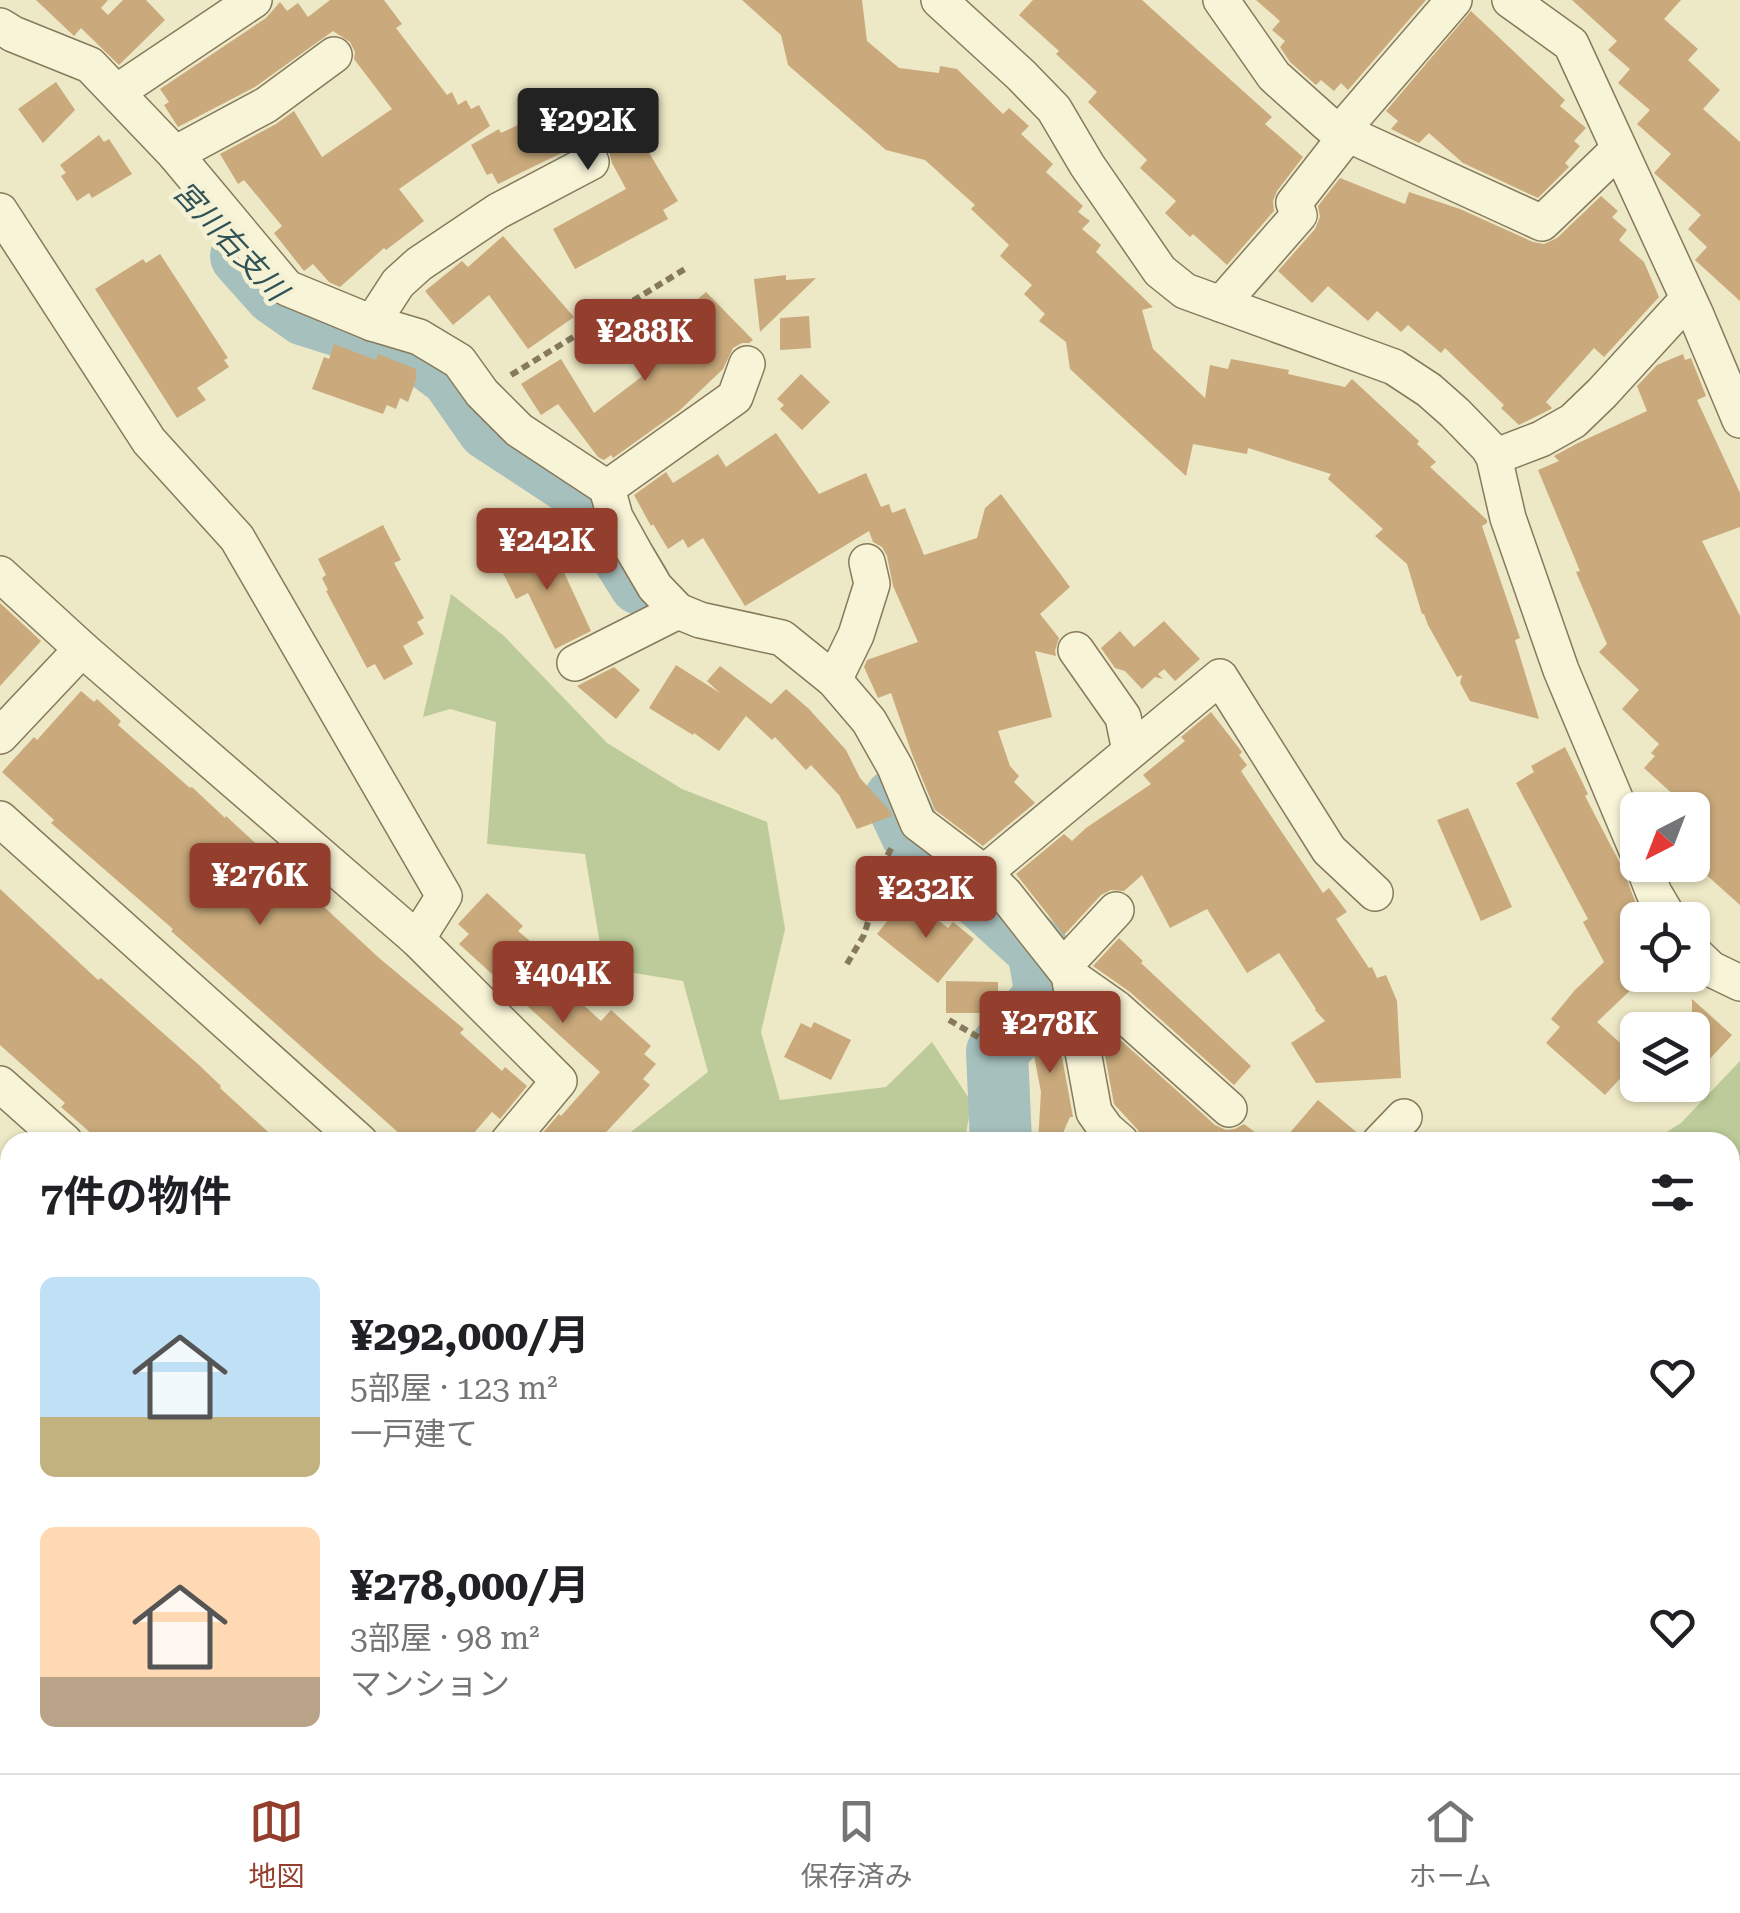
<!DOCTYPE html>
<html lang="ja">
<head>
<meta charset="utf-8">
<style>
  :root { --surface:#fff; --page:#f6f6f6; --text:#202124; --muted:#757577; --line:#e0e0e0; --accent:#943f2e }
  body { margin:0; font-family:"Roboto Serif","Noto Sans JP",serif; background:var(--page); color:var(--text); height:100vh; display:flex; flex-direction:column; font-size:38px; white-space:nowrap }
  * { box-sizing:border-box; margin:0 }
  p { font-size:32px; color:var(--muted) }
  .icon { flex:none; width:55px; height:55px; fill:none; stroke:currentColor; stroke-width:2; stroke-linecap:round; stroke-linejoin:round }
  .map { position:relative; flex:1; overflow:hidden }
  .panel { position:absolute; left:0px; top:1132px; width:1740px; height:642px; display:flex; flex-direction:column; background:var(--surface); border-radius:30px 30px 0 0; box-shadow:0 2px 8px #0004 }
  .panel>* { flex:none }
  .needle { width:65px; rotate:222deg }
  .tools { position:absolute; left:1620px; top:792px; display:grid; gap:20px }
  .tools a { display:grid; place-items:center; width:90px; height:90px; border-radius:15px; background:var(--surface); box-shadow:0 2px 8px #0004; font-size:50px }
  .price { position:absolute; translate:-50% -85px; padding:0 22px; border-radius:10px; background:var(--accent); color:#fff; font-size:32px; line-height:65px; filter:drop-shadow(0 2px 5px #0008) }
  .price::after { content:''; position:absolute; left:50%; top:60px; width:30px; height:22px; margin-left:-15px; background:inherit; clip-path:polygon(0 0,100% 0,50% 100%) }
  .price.on { background:#222; color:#fff }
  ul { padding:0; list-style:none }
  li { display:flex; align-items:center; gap:30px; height:250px; padding:0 40px }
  li span { display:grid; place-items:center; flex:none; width:280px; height:200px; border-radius:15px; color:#555 }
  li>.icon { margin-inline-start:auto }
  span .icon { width:120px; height:120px; fill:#fffc; stroke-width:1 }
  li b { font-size:42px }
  h2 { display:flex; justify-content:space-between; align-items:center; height:120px; padding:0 40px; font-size:42px }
  .dock { display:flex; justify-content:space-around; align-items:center; height:140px; border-top:2px solid var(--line); background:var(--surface); font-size:28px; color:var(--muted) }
  .dock a { display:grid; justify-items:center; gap:5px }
  .dock .on { color:var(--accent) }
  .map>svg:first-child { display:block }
  .green { fill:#bccb99 }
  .water { fill:#a6c0bd; stroke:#6d8e8c; stroke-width:2.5 }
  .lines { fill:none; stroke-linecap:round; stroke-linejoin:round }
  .river { stroke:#a6c0bd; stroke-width:62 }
  .building { fill:#caaa7c }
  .minor-casing { stroke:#877a5c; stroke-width:38 }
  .path { stroke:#877a5c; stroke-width:6; stroke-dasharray:8 5; stroke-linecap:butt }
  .minor { stroke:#f8f4d8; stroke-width:35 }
  .labels { text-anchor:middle; stroke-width:9; stroke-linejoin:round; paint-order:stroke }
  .water-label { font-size:30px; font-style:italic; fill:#2f5257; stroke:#f4f1d4 }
</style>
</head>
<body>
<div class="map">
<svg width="1740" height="1773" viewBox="0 0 1740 1773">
  <rect width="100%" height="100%" fill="#ede8c5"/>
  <!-- green -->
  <g class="green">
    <path d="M451,594L504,636L607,743L682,789L767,822L785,929L761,1032L780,1100L886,1087L932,1042L972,1103L964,1142H622L627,1135L708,1072L683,981L604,968L585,854L487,844L496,722L450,709L423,717Z"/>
    <path d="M1740,1061V1773H1027L1029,1765H1730V1142H1651L1681,1123Z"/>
  </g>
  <!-- water -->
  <path class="water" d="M1740,1414V1700L1730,1697V1420Z"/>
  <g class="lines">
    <!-- river -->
    <g class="river">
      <path d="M241,256L275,294L305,315L416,350L451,376L488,429L581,490L640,584"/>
      <path d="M895,799L912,835L1038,950L1046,995L997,1052L1001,1142"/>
    </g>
  </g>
  <!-- building -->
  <g class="building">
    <path d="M36,0H108L101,8L108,15L123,0H146L165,20L119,65L81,28L74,36Z"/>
    <path d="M330,0H384L402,24L396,28L447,95L452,92L458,105L466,100L471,109L479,105L490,126L399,189L424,221L386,250L384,248L340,287L329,282L313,264L304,271L274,233L282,226L244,180L238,184L220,154L276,124L294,111L322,157L392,109L354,59L355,52L350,42L333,31L255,87L178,127L164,105L169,102L160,89L266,18L280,2L287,11L298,3L308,17Z"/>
    <path d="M742,0H862L867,41L899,68L939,73L940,66L957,69L1003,114L1009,108L1029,126L1021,134L1053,164L1046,172L1083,206L1078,212L1090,221L1082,229L1101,245L1096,252L1153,307L1142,310L1153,349L1205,398L1210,365L1228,369L1231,359L1289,370L1288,374L1345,387L1352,379L1419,441L1417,444L1436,462L1430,467L1487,520V523L1482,526L1520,638L1515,640L1539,719L1470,701L1460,683L1462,675L1457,677L1428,625L1424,614H1422L1407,564L1375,536L1383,529L1328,479L1331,474L1248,448L1247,454L1193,444L1186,476L1070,369L1066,342L1039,321L1045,314L1024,294L1032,285L1000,256L1009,245L971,209L975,205L925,160L886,150L788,65L781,35Z"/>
    <path d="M1033,0H1142L1272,117L1265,124L1303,157L1277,191L1273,201L1274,211L1227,265L1193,234L1190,237L1165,213L1176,201L1140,168L1147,160L1088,102L1097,92L1056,54L1059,51L1019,15Z"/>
    <path d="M1256,0H1426L1348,90L1341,83L1334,91L1321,80L1316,85L1290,62L1280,47L1285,41L1272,30L1280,21Z"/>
    <path d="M1572,0H1681L1664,19L1698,49L1688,60L1720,90L1703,109L1740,142V301L1695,260L1707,247L1688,229L1701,215L1654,173L1671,154L1637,124L1650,110L1618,83L1630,69L1608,50L1617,41Z"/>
    <path d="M1471,11L1565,100L1560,106L1586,128L1574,141L1580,146L1565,163L1569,167L1538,198L1463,163L1429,133L1419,143L1391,129L1398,121L1386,111Z"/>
    <path d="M56,82L75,110L43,143L18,109Z"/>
    <path d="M611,92L620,107L625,104L647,145L645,146L678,201L663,210L668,219L575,269L553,229L626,189L612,163L609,151L600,141L582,143L498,184L492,173L487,175L471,145L499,129L501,133L539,115L545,126Z"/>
    <path d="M99,135L104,142L109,139L132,174L92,198L89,193L77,201L61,176L66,173L60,165Z"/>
    <path d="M1340,178L1405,204L1409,192L1460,209L1533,242L1544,244L1557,238L1601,196L1618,211L1612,217L1627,230L1619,240L1644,262L1659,297L1604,357L1594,348L1546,402L1552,408L1551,409L1519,425L1501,408L1504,405L1445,348L1441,353L1408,325L1401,332L1377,311L1368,321L1328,286L1312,303L1278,271L1315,229L1320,217L1318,206Z"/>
    <path d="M503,236L574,317L528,349L489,295L453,325L425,291L462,261L468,267Z"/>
    <path d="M160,254L228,358L224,360L229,367L197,388L206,400L177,418L95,289L143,259L146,263Z"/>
    <path d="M786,275V280L816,278L760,332L754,279Z"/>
    <path d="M706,292L753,340L749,343H742L733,348L723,369L680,410L613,458L611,455L604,460L598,457L558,404L541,415L521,384L561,359L594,413L644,375L694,327L682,313Z"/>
    <path d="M809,316L811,348L780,350V318Z"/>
    <path d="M334,344L376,360L378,354L416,369V380L408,402L400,398L396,409L387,405L383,414L312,389L324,357L329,359Z"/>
    <path d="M1683,354L1685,360L1691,358L1706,396L1697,400L1740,493V527L1702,541L1740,616V905L1692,862V853L1708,835L1692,821V810H1680L1671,802L1676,797L1644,768L1655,756L1651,753L1659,744L1622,709L1639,690L1599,652L1607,644L1576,572L1580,571L1538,470L1559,461L1554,456L1576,444L1647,411L1637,386L1657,365Z"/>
    <path d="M801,374L830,402L802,430L780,409L784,405L777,399Z"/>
    <path d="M776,433L819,494L866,473L881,507L889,504L892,513L905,508L924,555L977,538L985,508L1001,494L1070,587L1040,614L1059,638L1055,651L1056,656L1035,651L1052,717L998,731L1010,766L1019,776L1014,782L1035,803L983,846L935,810L912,754L891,693L878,698L864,667L867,660L918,642L893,586L887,556L882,547L873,542L869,531L745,606L703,538L688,548L683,539L668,549L653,524L651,526L634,495L666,472L673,483L718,454L726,467Z"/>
    <path d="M383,525L401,560L394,563L424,618L417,622L424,634L403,646L413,664L384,680L375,664L367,668L326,591L328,590L322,578L326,575L318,559Z"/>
    <path d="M541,541L549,559L556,555L591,631L555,649L528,593L516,599L498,563Z"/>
    <path d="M0,603L41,641L0,686Z"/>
    <path d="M1164,621L1200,659L1175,681L1164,669L1158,674L1163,679L1155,677L1142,689L1125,671L1115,668L1101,648L1120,631L1134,647Z"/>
    <path d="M676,665L720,693L707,681L720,666L771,704L786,689L809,709L846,750L860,778L890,811L892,816L857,829L839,795L811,765L806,770L775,737L772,740L746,716L719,751L694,733L693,735L649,708Z"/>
    <path d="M614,667L640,690L616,719L577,686Z"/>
    <path d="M81,691L94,702L97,699L121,721L118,725L190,788L192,787L225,818L226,816L378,957L464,1029L460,1033L502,1071L505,1067L527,1086L500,1119L492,1112L466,1142H409L171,931L173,929L51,823L54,820L2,772L34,737L37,740Z"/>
    <path d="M1211,712L1242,752L1239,755L1247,765L1241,771L1277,825L1323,893L1329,888L1347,912L1336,919L1369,968L1372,967L1377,978L1386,975L1397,1001L1401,1078L1316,1083L1291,1043L1325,1021L1315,1010L1316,1009L1279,953L1247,973L1207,909L1170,928L1142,875L1124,891L1111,890L1101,895L1064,935L1016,874L1064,834L1072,841L1086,828L1151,784L1143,775L1185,741L1181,737Z"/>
    <path d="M1565,747L1588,794L1585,796L1622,867L1638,909V983L1597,1022L1638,1059L1605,1095L1546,1043L1560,1027L1551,1019L1575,990L1604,962L1583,922L1588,919L1516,783L1534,772L1531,766Z"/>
    <path d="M1468,808L1512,907L1481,921L1437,820Z"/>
    <path d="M0,889L98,980L101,978L199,1065L221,1086L220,1088L279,1142H101L61,1107L65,1103L0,1045Z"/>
    <path d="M487,893L523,926L518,931L531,942L523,950L601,1021L611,1010L651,1046L644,1054L656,1064L643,1079L650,1085L597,1142H535L559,1114L561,1116L600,1072L459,944L469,934L458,924Z"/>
    <path d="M900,905L911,914L919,905L948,928L953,922L974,939L938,983L877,934Z"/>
    <path d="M1119,938L1143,961L1141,963L1251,1066L1234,1085L1130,992L1093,966Z"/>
    <path d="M946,981L998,982V1013H946Z"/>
    <path d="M1692,999L1732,1035L1692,1078Z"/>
    <path d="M1053,1008L1073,1117H1070L1059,1142H1038L1041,1092L1026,1013Z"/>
    <path d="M814,1022L851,1040L831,1080L784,1057L801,1023L811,1028Z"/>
    <path d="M1107,1028L1215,1125L1226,1130L1235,1129L1244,1124L1268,1142H1142L1138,1130L1114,1104L1101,1034Z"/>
    <path d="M1318,1100L1360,1135L1359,1142H1282Z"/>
  </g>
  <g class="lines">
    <!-- minor casing -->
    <g class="minor-casing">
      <g id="minor">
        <path d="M939,0L1021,75L1054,109L1087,165L1160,271L1185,291L1394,367L1429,390L1455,413L1488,447L1494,457L1508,518L1561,670L1638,853"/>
        <path d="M1221,0L1274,76L1330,126L1542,223L1619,149"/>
        <path d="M1510,0L1571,44L1696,315L1740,420"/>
        <path d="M0,26L13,34L90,65L175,154L287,288L372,323L419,337L459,361L482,393L519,430L607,488L615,517L635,553L655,587L678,611L700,620L782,638L834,680L869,721L895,767L918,823L984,873L1005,894L1069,975L1094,1112L1106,1129L1121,1142"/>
        <path d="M117,92L254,0"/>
        <path d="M175,154L266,105L334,55"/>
        <path d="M0,211L149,441L237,538L444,896L417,939"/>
        <path d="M1221,304L1299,215L1294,203L1340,144L1342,130L1454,0"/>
        <path d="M372,323L398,283L419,264L498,211L591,162"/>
        <path d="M1494,457L1541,439L1573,421L1602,393L1688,299"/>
        <path d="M607,488L735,397L747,364"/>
        <path d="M0,574L82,649L417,939L559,1081L508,1142"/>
        <path d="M1076,650L1123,717L1130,751"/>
        <path d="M575,663L678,611"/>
        <path d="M834,680L856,635L872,584L867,562"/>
        <path d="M0,736L82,649"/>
        <path d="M0,819L360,1142"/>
        <path d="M1643,865L1654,893L1670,920"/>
        <path d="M984,873L1220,677L1329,850L1375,893"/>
        <path d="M1692,951L1711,969L1740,983"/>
        <path d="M1063,967L1116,910"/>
        <path d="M1069,975L1116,1008L1229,1109"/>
        <path d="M0,1084L65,1142"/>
        <path d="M1380,1142L1404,1117"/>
        <path d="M0,1345L10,1354"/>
        <path d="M0,1634L10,1643"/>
        <path d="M0,1714L10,1703"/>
        <path d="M148,1765L157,1773"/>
        <path d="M467,1765L476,1773"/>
        <path d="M759,1773L766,1765"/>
      </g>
    </g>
    <!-- path -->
    <g class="path">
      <path d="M511,375L685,269"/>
      <path d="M847,964L864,935L880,883L882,866L893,845"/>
      <path d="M949,1020L992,1045L1038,993"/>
      <path d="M1730,1217L1740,1156"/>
      <path d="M1730,1266L1740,1270"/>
      <path d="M1730,1279L1740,1277"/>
      <path d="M1526,1765L1530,1773"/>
    </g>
    <!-- minor -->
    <use href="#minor" class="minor"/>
  </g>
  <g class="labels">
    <!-- water labels -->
    <g class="water-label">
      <text transform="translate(230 241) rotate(47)" y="10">宮川右支川</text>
    </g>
  </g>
</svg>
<div class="tools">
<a><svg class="needle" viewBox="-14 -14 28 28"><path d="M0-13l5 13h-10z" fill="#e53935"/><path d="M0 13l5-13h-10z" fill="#757577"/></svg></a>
<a><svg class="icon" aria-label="locate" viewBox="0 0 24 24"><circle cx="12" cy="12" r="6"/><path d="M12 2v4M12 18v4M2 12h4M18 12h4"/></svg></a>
<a><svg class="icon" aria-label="layers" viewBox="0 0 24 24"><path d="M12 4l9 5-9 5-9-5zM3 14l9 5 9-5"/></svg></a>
</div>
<b class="price on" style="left:588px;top:173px">¥292K</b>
<b class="price" style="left:645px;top:384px">¥288K</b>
<b class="price" style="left:547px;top:593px">¥242K</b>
<b class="price" style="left:260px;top:928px">¥276K</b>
<b class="price" style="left:926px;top:941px">¥232K</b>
<b class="price" style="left:563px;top:1026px">¥404K</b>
<b class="price" style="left:1050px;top:1076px">¥278K</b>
<section class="panel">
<h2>7件の物件<svg class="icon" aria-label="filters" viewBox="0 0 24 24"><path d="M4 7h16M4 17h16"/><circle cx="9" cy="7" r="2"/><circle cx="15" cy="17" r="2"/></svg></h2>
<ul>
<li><span style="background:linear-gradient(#bfe0f5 70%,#c2b280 0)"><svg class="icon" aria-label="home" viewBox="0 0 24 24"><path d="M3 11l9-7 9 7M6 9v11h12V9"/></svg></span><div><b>¥292,000/月</b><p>5部屋 · 123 m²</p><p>一戸建て</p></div><svg class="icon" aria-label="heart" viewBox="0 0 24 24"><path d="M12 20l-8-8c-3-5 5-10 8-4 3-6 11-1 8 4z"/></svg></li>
<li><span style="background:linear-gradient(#ffd9b3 75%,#b9a48a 0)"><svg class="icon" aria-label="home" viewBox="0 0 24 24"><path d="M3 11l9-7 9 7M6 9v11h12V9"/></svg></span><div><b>¥278,000/月</b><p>3部屋 · 98 m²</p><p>マンション</p></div><svg class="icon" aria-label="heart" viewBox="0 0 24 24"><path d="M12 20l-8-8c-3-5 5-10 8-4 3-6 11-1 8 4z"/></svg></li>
</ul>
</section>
</div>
<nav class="dock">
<a class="on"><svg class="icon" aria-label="map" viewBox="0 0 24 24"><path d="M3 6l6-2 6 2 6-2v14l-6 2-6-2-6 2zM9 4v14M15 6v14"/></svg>地図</a>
<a><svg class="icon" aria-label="saved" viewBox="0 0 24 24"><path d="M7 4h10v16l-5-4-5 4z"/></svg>保存済み</a>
<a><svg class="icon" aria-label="home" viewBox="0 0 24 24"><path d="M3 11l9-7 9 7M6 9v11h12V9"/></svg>ホーム</a>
</nav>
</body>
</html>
